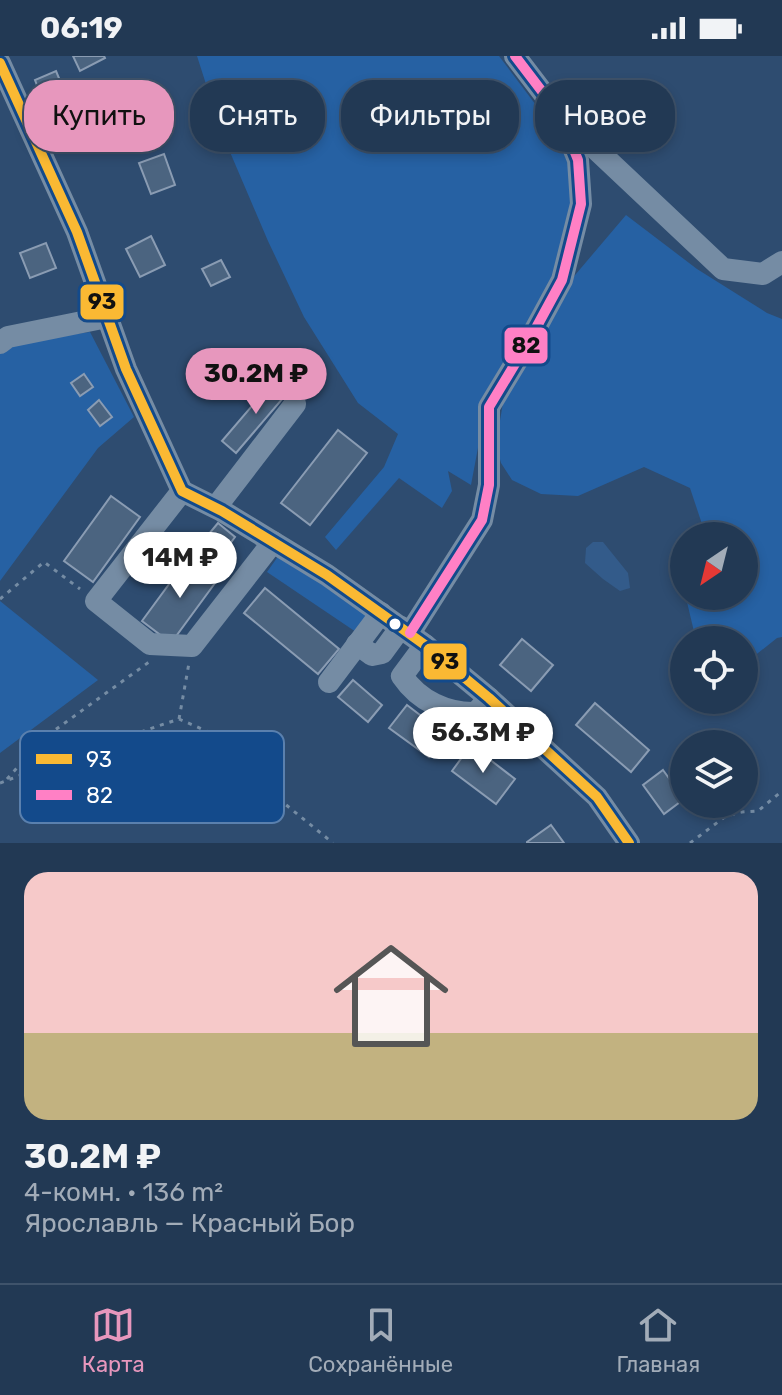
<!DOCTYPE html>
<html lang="ru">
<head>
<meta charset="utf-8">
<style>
  :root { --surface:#223954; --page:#2e445e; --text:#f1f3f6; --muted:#a2acb8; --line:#3f536b; --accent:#e797bd }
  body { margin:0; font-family:Rubik,sans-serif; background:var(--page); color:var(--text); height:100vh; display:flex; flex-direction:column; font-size:30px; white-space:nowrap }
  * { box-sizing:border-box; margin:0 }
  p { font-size:26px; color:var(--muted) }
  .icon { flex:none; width:44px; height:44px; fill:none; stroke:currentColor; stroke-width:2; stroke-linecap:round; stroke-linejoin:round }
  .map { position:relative; height:787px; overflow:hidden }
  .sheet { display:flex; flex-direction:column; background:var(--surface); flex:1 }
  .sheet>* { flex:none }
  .guide { position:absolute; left:24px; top:24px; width:734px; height:72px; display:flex; gap:16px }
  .needle { width:52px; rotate:215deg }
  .controls { position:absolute; left:670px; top:466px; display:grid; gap:16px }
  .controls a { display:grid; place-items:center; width:88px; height:88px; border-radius:50%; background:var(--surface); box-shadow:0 4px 12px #0003,0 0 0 2px var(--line); font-size:40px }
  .price { position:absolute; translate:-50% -68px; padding:0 18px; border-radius:28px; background:#fff; color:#222; font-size:26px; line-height:52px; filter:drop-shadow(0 2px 4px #0008) }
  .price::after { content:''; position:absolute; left:50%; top:48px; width:24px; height:18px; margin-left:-12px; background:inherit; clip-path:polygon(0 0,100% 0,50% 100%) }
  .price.on { background:var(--accent); color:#111 }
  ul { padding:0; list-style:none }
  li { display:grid; align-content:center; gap:16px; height:424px; padding:0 24px }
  li span { display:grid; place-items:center; height:248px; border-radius:24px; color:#555 }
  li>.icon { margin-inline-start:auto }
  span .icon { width:144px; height:144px; fill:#fffc; stroke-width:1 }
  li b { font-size:34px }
  .chip { padding:0 28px; border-radius:32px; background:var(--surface); box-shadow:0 4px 12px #0003,0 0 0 2px var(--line); font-size:28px; line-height:72px }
  .chip.on { background:var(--accent); color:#111 }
  .status { display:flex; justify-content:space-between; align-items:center; height:56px; padding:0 40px; background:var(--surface); direction:ltr }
  .status svg { height:22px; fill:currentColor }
  .tab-bar { display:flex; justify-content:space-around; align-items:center; height:112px; border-top:2px solid var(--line); background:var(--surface); font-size:22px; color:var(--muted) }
  .tab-bar a { display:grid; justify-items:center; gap:4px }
  .tab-bar .on { color:var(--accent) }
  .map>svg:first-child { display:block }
  .green { fill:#2661a3 }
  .water { fill:#335b8a }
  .building { fill:#4b6480; stroke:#8a9cb3; stroke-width:2 }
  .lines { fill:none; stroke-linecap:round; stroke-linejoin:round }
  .path { stroke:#758ca4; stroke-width:3; stroke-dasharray:4 6; stroke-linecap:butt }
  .minor { stroke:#758ca4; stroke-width:22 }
  .bus-1-casing { stroke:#134a8b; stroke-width:16 }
  .bus-2-casing { stroke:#134a8b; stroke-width:16 }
  .bus-1 { stroke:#fab933; stroke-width:10 }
  .bus-2 { stroke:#ff80c5; stroke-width:10 }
  .bus-dot { fill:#fff; stroke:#134a8b; stroke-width:3 }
  .key { fill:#134a8b; stroke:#5a80ae; stroke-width:2 }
  .key-label { font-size:22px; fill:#fff }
  .line-badge { stroke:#134a8b; stroke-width:3 }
  .pale-badge-label { font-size:22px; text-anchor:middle; font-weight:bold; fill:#111 }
</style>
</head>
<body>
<div class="status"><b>06:19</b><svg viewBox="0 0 49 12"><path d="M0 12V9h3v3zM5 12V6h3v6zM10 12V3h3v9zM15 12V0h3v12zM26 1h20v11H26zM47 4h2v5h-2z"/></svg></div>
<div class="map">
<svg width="782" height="787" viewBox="0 0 782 787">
  <rect width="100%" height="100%" fill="#2e4c70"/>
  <!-- green -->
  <g class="green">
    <path d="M197,0H499L557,77L570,106L575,149L556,220L480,381L471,429L448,415L452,435L442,452L399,422L336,494L325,481L384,411L398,378L358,347L304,261L268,185L221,75Z"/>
    <path d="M626,159L697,213L767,257L782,263V581L777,582L753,601H744V584H696L687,546L688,540H744V480H706L690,432L644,411L578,440L541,438L512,424L501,407L496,388L504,341L570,225Z"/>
    <path d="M90,276L134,361L98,392L0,525V298L18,286Z"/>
    <path d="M279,499L367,559L356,576L267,516Z"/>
    <path d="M0,545L98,624L0,697Z"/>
  </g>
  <!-- water -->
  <path class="water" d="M593,486H603L628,517L630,532L620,535L603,523L585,507L586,492Z"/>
  <!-- building -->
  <g class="building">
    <path d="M73,0H104L105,2L80,15Z"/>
    <path d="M56,15L61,27L40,37L35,24Z"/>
    <path d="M164,98L175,129L151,138L139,107Z"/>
    <path d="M151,180L165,209L140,221L126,193Z"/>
    <path d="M46,187L56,212L30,222L20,197Z"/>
    <path d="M221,204L230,221L211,230L202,213Z"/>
    <path d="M84,318L93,331L80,340L71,327Z"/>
    <path d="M275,323L289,335L236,397L222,385Z"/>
    <path d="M99,344L112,361L100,370L88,354Z"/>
    <path d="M338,374L367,397L310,469L281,447Z"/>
    <path d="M111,440L140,461L93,526L64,505Z"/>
    <path d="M218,467L235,481L226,493L208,479Z"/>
    <path d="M189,501L218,523L171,587L142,565Z"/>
    <path d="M265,532L339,593L318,618L244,557Z"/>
    <path d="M522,583L553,609L531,635L500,609Z"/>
    <path d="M353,624L382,649L368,666L338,641Z"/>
    <path d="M595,647L649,694L631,716L576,669Z"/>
    <path d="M407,649L446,679L429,701L389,672Z"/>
    <path d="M471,689L515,723L496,748L452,715Z"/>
    <path d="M663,714L684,743L664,758L643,729Z"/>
    <path d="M551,769L564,787H527V786Z"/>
  </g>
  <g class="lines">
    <!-- path -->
    <g class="path">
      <path d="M0,543L44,506L80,533"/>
      <path d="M179,663L189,607"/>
      <path d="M7,723L44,682L149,606"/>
      <path d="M0,727L99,690L179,663L220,681L269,735L333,787"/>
      <path d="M690,787L726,760L742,756L758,755L782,735"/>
    </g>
    <!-- minor -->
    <g class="minor">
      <path d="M0,7L77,176L126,313L182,435"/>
      <path d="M566,65L723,213L763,218L782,206"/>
      <path d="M0,287L8,281L107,261"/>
      <path d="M182,435L222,455L327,519L425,589L489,642L597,741L629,787"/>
      <path d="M182,435L96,545L150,588L192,590L273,486"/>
      <path d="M216,451L295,348"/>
      <path d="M410,577L482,464L489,429V351L530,283L562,224L581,148L578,104L560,59L515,0"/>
      <path d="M357,588L372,599L382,597L401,571"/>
      <path d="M425,589L402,620C419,645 447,658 476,657L489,642"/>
      <path d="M329,626L381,557"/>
    </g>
    <!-- bus-1 casing -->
    <g class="bus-1-casing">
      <path id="bus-1" d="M0,7L77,176L126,313L182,435L222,455L327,519L425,589L489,642L597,741L629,787"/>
    </g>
    <!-- bus-2 casing -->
    <g class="bus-2-casing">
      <path id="bus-2" d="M410,577L482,464L489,429V351L530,283L562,224L581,148L578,104L560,59L515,0"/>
    </g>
    <!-- bus-1 -->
    <use href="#bus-1" class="bus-1"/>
    <!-- bus-2 -->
    <use href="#bus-2" class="bus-2"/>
  </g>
  <!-- markers -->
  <circle class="bus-dot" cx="395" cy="568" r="7"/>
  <!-- legend -->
  <rect x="20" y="675" width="264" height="92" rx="12" class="key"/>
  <rect x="36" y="698" width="36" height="10" fill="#fab933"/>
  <rect x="36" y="734" width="36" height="10" fill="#ff80c5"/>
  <g class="key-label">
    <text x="86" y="711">93</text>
    <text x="86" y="747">82</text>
  </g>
  <g class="line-badge">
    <rect x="79" y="227" width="46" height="38" rx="8" fill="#fab933"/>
    <rect x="503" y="270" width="46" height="39" rx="8" fill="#ff80c5"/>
    <rect x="422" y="586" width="46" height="39" rx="8" fill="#fab933"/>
  </g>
  <g class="pale-badge-label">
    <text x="102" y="253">93</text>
    <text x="526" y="297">82</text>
    <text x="445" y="613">93</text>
  </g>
</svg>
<div class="controls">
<a><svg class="needle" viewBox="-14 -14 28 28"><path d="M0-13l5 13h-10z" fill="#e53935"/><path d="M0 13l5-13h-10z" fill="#a2acb8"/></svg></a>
<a><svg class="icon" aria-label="locate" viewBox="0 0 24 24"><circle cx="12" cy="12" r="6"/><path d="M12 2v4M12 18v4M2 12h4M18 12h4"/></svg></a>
<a><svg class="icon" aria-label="layers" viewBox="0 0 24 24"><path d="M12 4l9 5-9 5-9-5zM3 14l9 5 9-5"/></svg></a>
</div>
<b class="price on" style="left:256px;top:360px">30.2M ₽</b>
<b class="price" style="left:180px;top:544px">14M ₽</b>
<b class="price" style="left:483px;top:719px">56.3M ₽</b>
<div class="guide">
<a class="chip on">Купить</a>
<a class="chip">Снять</a>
<a class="chip">Фильтры</a>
<a class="chip">Новое</a>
</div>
</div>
<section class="sheet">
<ul>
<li><span style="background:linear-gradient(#f6c9c9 65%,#c2b280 0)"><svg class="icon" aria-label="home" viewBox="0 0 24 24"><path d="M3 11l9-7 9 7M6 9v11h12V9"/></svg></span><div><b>30.2M ₽</b><p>4-комн. · 136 m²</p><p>Ярославль — Красный Бор</p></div></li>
</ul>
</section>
<nav class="tab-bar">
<a class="on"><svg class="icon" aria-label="map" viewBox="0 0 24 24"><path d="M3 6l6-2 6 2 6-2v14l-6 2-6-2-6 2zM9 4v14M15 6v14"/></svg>Карта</a>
<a><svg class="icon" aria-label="saved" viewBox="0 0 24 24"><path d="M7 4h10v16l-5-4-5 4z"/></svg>Сохранённые</a>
<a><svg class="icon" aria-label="home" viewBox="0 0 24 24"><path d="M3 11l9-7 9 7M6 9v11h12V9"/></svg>Главная</a>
</nav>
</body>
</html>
